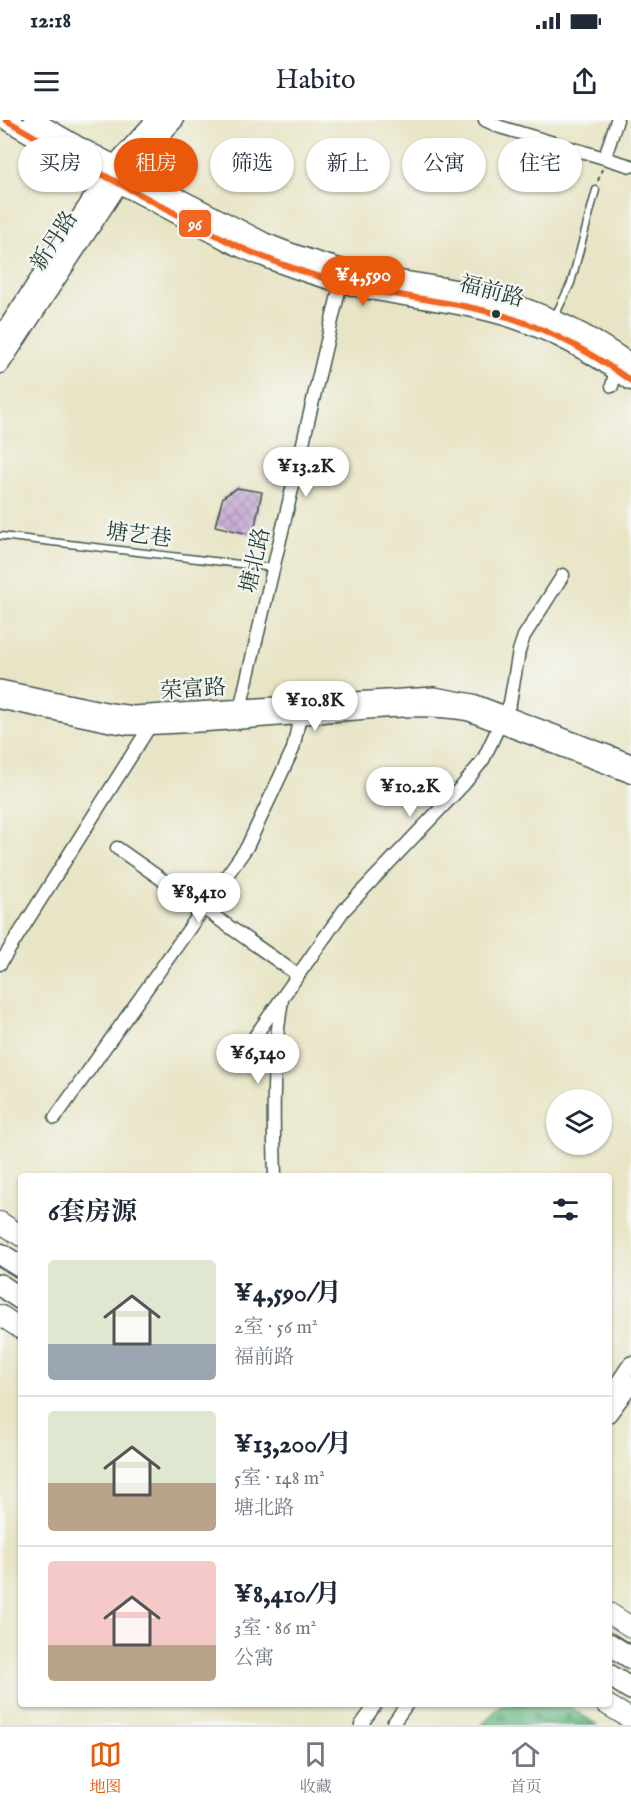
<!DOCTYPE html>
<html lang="zh">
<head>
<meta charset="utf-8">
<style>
  :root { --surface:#fff; --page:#f2f2f3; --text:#1f2937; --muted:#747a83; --line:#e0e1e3; --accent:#ea580c }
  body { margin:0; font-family:"IM FELL English","Noto Serif SC",serif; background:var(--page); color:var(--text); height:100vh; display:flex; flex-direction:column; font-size:22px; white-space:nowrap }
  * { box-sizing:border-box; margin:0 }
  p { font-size:20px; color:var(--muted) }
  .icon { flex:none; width:33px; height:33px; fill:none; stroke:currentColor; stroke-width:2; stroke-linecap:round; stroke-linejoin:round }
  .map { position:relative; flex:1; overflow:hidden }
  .panel { position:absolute; left:18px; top:1053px; width:594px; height:534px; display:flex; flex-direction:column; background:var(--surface); border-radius:6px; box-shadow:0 2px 4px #0004 }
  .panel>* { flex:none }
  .top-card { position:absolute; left:18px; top:18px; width:596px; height:54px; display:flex; gap:12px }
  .tools { position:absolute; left:546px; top:969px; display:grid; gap:12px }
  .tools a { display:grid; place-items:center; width:66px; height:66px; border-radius:50%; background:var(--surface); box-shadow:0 2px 4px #0004; font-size:30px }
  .price { position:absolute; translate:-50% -51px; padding:0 14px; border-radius:21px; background:#fff; color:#222; font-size:20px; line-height:39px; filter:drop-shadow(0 2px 3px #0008) }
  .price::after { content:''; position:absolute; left:50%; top:36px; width:18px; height:14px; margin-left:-9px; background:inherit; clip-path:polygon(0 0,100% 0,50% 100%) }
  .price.current { background:var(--accent); color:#fff }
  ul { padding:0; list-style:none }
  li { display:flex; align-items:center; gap:18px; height:150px; padding:0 30px }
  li+li { border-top:2px solid var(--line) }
  li span { display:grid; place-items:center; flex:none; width:168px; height:120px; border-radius:6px; color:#555 }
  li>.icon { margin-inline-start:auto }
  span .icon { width:72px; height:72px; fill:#fffc; stroke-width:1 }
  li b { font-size:26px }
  h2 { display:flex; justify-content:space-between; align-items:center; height:72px; padding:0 30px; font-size:26px }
  .tag { padding:0 21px; border-radius:27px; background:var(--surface); box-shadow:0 2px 4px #0004; font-size:21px; line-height:54px }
  .tag.current { background:var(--accent); color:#fff }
  .status { display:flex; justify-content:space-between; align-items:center; height:42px; padding:0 30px; background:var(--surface); direction:ltr }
  .status svg { height:16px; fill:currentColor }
  header { display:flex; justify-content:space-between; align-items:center; height:78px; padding:0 30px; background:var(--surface); font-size:27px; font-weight:600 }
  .menu { display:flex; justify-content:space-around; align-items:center; height:84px; border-top:2px solid var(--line); background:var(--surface); font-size:16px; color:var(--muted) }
  .menu a { display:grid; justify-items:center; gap:3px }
  .menu .current { color:var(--accent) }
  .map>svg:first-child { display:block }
  .forest { fill:url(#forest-firs); stroke:#447a5c; stroke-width:1.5 }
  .building { fill:url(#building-cross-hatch) }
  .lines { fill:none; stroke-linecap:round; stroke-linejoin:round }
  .service-casing { stroke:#3d564a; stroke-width:9 }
  .minor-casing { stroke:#3d564a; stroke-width:15 }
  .tertiary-casing { stroke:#3d564a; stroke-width:18 }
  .secondary-casing { stroke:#3d564a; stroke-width:21 }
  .primary-casing { stroke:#3d564a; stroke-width:22 }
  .trunk-casing { stroke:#3d564a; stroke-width:24 }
  .path { stroke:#3d564a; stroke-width:2; stroke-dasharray:4.5 4.5; stroke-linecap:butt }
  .service { stroke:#fff; stroke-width:6 }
  .minor { stroke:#fff; stroke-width:12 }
  .tertiary { stroke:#fff; stroke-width:15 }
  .secondary { stroke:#fff; stroke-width:18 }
  .primary { stroke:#fff; stroke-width:20 }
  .trunk { stroke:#fff; stroke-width:21 }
  .bus-1-casing { stroke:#f6f6f2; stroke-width:10 }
  .bus-1 { stroke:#f26522; stroke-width:6 }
  .bus-dot { fill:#1f3d34; stroke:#f6f6f2; stroke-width:2 }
  .labels { text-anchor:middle; stroke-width:4.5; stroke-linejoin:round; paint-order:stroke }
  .street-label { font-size:22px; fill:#1f3d34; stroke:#f6f6f2 }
  .line-badge { stroke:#f6f6f2; stroke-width:2 }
  .badge-label { font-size:16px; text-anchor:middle; font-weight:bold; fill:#fff }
</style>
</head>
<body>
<div class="status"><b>12:18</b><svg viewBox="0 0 49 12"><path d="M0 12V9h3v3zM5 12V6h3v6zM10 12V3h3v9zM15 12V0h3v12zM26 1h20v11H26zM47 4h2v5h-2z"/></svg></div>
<header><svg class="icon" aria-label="menu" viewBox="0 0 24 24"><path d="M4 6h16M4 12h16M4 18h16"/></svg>Habito<svg class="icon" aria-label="share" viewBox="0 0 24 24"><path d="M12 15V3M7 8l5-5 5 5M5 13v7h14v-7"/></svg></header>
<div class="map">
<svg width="631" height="1605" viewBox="0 0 631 1605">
  <defs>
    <pattern id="forest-firs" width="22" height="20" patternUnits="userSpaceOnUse" patternTransform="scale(1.5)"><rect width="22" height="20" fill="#68b884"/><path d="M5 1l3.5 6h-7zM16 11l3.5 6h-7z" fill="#55976d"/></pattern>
    <pattern id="building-cross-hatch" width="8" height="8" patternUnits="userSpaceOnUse" patternTransform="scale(1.5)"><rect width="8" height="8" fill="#c7add6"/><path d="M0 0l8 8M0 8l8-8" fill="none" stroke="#a18eae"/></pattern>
  </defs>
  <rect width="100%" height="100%" fill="#f6f6f2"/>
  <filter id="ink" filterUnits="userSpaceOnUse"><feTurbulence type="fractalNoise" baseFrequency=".0167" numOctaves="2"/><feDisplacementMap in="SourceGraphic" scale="12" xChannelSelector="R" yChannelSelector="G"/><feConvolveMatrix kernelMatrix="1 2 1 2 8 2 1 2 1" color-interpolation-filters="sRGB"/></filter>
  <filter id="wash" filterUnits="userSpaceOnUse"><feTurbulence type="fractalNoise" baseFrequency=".008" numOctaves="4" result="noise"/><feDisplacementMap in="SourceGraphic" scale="24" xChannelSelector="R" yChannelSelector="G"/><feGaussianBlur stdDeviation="1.35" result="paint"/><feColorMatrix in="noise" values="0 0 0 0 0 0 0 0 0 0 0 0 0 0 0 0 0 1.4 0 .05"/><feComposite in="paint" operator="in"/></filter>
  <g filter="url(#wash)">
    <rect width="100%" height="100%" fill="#e8e4c5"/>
    <!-- forest -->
    <path class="forest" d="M502,1584H565L597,1605H482Z"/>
    <g id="blocks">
      <!-- building -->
      <path class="building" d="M237,368L262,372L253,415L215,406L223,377Z"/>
    </g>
  </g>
  <g filter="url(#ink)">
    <use href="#blocks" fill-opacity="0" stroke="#3d564a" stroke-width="1.5"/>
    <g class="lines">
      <!-- service casing -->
      <g class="service-casing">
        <g id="service">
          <path d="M554,198L571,163L596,70"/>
          <path d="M1,416L274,448"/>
        </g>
      </g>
      <!-- minor casing -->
      <g class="minor-casing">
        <g id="minor">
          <path d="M485,0L500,7L631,46"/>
          <path d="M605,37L617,0"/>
          <path d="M612,266L617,245"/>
          <path d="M239,593L342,158"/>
          <path d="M117,728L298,855"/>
          <path d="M0,844L150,606"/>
          <path d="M241,936L344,790L464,664L483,640L510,583L519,531L524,516L563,455"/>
          <path d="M55,998L247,727L293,629L300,596"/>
          <path d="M275,1056C273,996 272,940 282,880"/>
          <path d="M361,1605L376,1584"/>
          <path d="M392,1605L407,1584"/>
        </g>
      </g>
      <!-- tertiary casing -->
      <g class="tertiary-casing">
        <g id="tertiary">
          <path d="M0,568L111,591L133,594L434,575L473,582L631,642"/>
          <path d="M0,581L110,604L130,607C200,606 271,598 341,593C384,590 426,585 469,593L631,655"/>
          <path d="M609,1277L631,1244"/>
          <path d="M609,1294L631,1264"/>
        </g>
      </g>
      <!-- secondary casing -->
      <g class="secondary-casing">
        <g id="secondary">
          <path d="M6,0L75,40L235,125C277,144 320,159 365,169C415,179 465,183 514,199C556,213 595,235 631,261"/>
          <path d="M33,0L80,27L266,123C300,137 334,148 370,155C408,162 446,166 483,175C535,188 587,212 631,244"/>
          <path d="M0,219L115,45L156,0"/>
          <path d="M0,244L127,51L174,0"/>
        </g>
      </g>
      <!-- primary casing -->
      <g class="primary-casing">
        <g id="primary">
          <path d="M0,1102L21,1116"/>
          <path d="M0,1195L21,1209"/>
          <path d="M609,1493L631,1507"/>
          <path d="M606,1584L631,1599"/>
        </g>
      </g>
      <!-- trunk casing -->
      <g class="trunk-casing">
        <g id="trunk">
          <path d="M0,1134L21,1147"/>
          <path d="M0,1165L21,1179"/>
          <path d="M609,1524L631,1538"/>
          <path d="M609,1555L631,1569"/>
        </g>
      </g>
      <!-- path -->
      <path class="path" d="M598,61L602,49"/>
      <!-- service -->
      <use href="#service" class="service"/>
      <!-- minor -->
      <use href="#minor" class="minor"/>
      <!-- tertiary -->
      <use href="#tertiary" class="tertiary"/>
      <!-- secondary -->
      <use href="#secondary" class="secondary"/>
      <!-- primary -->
      <use href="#primary" class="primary"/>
      <!-- trunk -->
      <use href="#trunk" class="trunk"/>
      <!-- bus-1 casing -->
      <g class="bus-1-casing">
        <path id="bus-1" d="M6,0L75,40L235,125C277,144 320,159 365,169C415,179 465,183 514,199C556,213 595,235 631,261"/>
      </g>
      <!-- bus-1 -->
      <use href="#bus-1" class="bus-1"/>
    </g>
  </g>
  <!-- markers -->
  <circle class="bus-dot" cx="496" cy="194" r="5"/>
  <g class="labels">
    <!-- street labels -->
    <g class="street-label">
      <text transform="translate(53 120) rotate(-57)" y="8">新丹路</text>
      <text transform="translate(492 170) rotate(15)" y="8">福前路</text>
      <text transform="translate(139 414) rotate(7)" y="8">塘艺巷</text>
      <text transform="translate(254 440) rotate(-77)" y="8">塘北路</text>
      <text transform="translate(193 568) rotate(-4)" y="8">荣富路</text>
    </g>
  </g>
  <rect class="line-badge" x="178" y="89" width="34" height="29" rx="6" fill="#f26522"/>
  <g class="badge-label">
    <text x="195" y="110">96</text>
  </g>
</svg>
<div class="tools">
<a><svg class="icon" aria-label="layers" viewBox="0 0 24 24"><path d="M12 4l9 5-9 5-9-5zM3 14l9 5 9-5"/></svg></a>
</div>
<b class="price current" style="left:363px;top:187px">¥4,590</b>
<b class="price" style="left:306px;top:378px">¥13.2K</b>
<b class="price" style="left:315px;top:612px">¥10.8K</b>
<b class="price" style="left:410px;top:698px">¥10.2K</b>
<b class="price" style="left:199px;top:804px">¥8,410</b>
<b class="price" style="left:258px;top:965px">¥6,140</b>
<div class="top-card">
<a class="tag">买房</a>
<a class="tag current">租房</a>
<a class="tag">筛选</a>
<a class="tag">新上</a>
<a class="tag">公寓</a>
<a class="tag">住宅</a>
</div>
<section class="panel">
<h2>6套房源<svg class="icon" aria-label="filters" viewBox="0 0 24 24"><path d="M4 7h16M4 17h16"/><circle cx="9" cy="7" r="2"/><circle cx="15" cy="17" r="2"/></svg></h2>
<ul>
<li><span style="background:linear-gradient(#dfe7d0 70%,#9aa5b1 0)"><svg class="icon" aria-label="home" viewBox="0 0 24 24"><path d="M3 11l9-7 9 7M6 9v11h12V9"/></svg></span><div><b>¥4,590/月</b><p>2室 · 56 m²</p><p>福前路</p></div></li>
<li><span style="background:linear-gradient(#dfe7d0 60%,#b9a48a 0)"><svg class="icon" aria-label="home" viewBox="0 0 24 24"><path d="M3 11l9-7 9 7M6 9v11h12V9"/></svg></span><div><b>¥13,200/月</b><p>5室 · 148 m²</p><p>塘北路</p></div></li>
<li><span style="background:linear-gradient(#f6c9c9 70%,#b9a48a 0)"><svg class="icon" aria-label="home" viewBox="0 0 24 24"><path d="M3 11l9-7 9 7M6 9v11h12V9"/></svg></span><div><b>¥8,410/月</b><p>3室 · 86 m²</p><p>公寓</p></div></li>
</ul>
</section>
</div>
<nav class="menu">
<a class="current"><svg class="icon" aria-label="map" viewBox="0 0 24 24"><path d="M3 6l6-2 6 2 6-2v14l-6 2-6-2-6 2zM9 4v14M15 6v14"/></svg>地图</a>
<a><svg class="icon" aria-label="saved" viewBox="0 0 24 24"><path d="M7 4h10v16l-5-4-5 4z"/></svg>收藏</a>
<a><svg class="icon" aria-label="home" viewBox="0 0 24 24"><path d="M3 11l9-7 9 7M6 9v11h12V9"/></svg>首页</a>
</nav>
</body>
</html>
